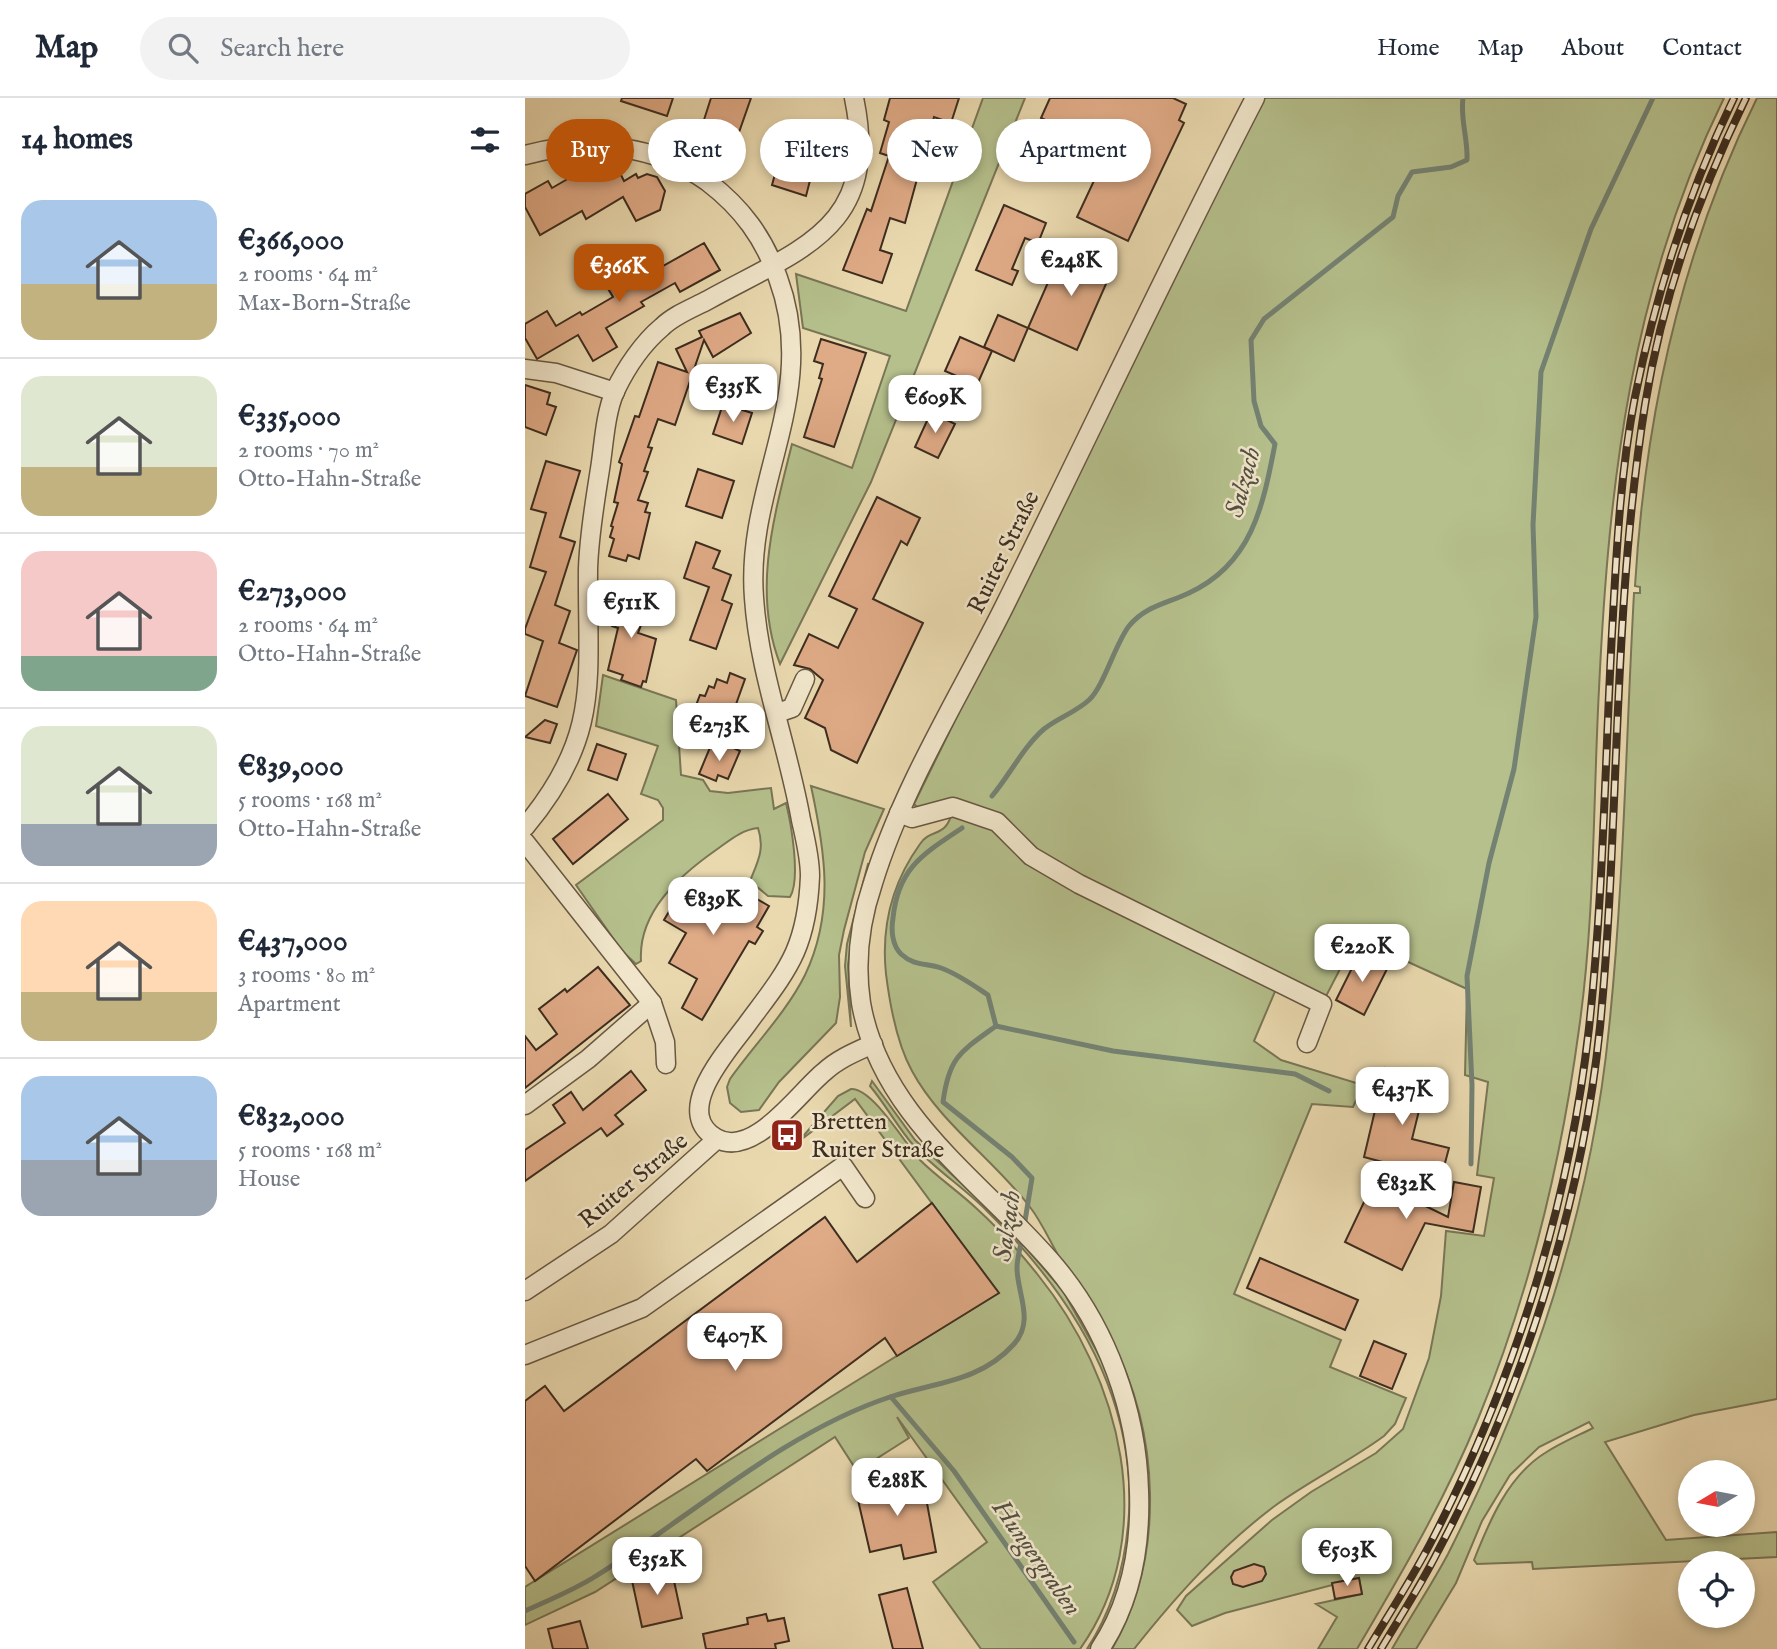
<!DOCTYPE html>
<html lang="en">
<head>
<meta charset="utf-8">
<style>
  :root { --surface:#fff; --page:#f2f2f3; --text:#1f2937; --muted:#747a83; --line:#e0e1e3; --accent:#b45309 }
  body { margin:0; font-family:"IM FELL English",serif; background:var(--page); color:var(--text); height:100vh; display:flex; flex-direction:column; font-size:26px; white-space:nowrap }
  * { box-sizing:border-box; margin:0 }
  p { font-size:23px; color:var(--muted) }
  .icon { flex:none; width:38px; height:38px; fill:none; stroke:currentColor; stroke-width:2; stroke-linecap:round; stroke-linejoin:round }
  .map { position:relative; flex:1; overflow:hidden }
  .sheet { display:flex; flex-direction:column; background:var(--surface); width:525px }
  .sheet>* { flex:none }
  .hud { position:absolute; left:21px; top:21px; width:665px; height:63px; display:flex; gap:14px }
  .needle { width:46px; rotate:260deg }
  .fabs { position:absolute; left:1153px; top:1362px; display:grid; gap:14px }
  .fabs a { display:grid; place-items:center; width:77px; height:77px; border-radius:50%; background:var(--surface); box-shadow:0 4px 10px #0003; font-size:35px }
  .price { position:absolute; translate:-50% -60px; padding:0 16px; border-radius:14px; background:#fff; color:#222; font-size:23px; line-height:46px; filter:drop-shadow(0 2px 4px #0008) }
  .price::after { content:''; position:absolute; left:50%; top:42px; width:21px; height:16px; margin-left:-10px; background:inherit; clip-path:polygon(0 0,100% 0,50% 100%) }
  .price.selected { background:var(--accent); color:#fff }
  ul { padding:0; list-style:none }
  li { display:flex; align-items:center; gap:21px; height:175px; padding:0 21px }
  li+li { border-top:2px solid var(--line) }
  li span { display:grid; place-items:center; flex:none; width:196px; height:140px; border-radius:21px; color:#555 }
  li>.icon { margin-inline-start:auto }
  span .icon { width:84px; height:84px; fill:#fffc; stroke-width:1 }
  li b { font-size:30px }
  h2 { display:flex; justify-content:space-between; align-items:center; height:84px; padding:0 21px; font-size:30px }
  .pill { padding:0 24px; border-radius:32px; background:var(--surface); box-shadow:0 4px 10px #0003; font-size:24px; line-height:63px }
  .pill.selected { background:var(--accent); color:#fff }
  header { display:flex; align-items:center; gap:42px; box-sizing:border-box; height:98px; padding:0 35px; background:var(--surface); border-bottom:2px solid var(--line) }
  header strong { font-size:33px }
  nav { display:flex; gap:38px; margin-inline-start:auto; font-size:24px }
  .search { width:490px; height:63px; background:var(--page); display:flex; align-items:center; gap:18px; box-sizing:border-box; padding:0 24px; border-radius:38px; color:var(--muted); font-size:26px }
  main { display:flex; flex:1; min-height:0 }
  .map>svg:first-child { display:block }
  .green { fill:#b5c08c; stroke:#797656; stroke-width:2 }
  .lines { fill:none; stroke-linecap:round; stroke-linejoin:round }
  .stream { stroke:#748273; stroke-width:5 }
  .building { fill:#dfaa86; stroke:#3d2d1f; stroke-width:2 }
  .minor-casing { stroke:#685843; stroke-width:21 }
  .minor { stroke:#f1e6cb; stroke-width:18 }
  .rail-casing { stroke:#3d2d1f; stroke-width:8 }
  .rail { stroke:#f1e6cb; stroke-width:5; stroke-dasharray:16; stroke-linecap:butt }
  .labels { text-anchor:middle; stroke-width:5; stroke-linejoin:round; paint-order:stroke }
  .street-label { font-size:24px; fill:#3d2d1f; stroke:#f1e6cb }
  .poi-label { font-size:24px; fill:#3d2d1f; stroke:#f1e6cb; text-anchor:start }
  .water-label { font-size:26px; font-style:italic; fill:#545042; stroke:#f1e6cb }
</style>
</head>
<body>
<header>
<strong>Map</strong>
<div class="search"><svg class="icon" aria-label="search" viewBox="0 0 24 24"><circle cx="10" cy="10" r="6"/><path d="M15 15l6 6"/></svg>Search here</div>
<nav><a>Home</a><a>Map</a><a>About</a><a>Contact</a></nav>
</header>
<main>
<section class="sheet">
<h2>14 homes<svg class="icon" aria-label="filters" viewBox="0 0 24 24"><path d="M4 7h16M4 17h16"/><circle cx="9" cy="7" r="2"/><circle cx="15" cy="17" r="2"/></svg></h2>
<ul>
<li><span style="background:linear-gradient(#a9c7e8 60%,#c2b280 0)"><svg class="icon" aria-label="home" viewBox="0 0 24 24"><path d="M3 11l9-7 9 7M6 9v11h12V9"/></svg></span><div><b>€366,000</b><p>2 rooms · 64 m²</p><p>Max-Born-Straße</p></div></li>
<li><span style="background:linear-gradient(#dfe7d0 65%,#c2b280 0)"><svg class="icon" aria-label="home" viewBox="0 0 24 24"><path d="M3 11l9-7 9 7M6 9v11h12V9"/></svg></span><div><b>€335,000</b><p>2 rooms · 70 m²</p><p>Otto-Hahn-Straße</p></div></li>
<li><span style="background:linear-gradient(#f6c9c9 75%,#7fa58c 0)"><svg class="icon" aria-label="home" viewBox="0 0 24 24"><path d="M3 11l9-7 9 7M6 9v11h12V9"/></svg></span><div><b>€273,000</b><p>2 rooms · 64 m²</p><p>Otto-Hahn-Straße</p></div></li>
<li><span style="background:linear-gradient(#dfe7d0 70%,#9aa5b1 0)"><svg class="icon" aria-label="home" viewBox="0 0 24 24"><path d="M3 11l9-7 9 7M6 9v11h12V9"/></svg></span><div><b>€839,000</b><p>5 rooms · 168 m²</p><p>Otto-Hahn-Straße</p></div></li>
<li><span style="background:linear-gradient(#ffd9b3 65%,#c2b280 0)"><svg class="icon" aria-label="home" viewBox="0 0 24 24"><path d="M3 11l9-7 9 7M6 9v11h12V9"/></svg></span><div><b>€437,000</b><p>3 rooms · 80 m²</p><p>Apartment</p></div></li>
<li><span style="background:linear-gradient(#a9c7e8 60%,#9aa5b1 0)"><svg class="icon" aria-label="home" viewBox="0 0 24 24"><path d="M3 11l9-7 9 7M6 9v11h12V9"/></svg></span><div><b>€832,000</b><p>5 rooms · 168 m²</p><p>House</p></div></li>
</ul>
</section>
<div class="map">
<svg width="1252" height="1551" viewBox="0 0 1252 1551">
  <rect width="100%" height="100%" fill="#ead9af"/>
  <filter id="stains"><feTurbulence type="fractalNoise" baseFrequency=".00286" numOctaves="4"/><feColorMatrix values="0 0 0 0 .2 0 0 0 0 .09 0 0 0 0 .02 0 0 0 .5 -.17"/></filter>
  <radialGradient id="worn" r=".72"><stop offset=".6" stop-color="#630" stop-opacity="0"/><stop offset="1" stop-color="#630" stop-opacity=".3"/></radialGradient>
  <!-- green -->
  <g class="green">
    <path d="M458,0H500L346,384L255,566C227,493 249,419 267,346L327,370L365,258L278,230L271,176L381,213Z"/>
    <path d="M735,0H1199C1106,190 1084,382 1074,591C1068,704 1070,819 1054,931C1036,1065 1005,1195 953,1321C920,1402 876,1476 832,1551H793L812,1519L791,1506L837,1496L834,1480L700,1515L667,1528L652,1512L661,1498L747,1422L786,1394L851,1355L878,1331L904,1260L916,1198L921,1133L959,1138L969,1080L952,1077L963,984L940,977L942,891L831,840L797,906L754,884L729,943L756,962L838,987L828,1009L787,1006L709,1196L816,1242L805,1269L881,1300L870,1326L859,1338C825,1363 786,1382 751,1407C696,1448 652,1497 609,1551H587C641,1458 635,1334 585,1240C572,1214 553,1190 537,1164C526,1146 518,1126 505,1109C469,1062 415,1025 387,973C372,946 365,908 361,876C356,829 367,785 395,746C406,729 422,742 428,710L394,711L389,706Z"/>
    <path d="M1232,0H1252V1301L1169,1317L1080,1344L1141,1442L1252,1434V1459L1008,1471L1007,1464L952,1466L949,1462C964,1424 983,1378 1020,1355C1035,1345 1052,1338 1068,1330L1064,1324L1014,1349L985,1377L957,1423L931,1485L891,1551H867C885,1519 906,1488 923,1456C1005,1293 1066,1113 1084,930C1099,786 1101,640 1109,495H1115V489L1110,488C1120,318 1156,153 1232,0Z"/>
    <path d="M78,577L151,602L156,677L178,682L185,693L203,695L246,690L249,711L261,705C266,725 276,781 265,799L243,798L225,783C233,763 240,751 233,730C216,732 205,742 191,752C154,778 113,814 116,863L111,866L97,853L51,787L138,722V710L133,702L116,696L133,648L71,628Z"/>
    <path d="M286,688L359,711L340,754L319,832L314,857L315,899L311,925L254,984L234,1012L216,1014L205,1005L202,989L205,981C229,947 261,915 280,877C310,814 300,753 286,688Z"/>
    <path d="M343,766L346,767L327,839L323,867L326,929L320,868L322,846Z"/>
    <path d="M347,983L390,1042L483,1129L538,1193L584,1275L601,1334L610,1403L602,1465L589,1511L566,1551H562C589,1510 601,1464 604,1415C610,1295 544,1193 461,1112C438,1089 411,1072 389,1048C373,1030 361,1007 345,988Z"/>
    <path d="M326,991C348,990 380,1046 395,1062C412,1079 433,1093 451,1110C473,1130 494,1153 513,1177C595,1279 637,1435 555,1551H456L408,1484L462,1444L372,1319L384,1340L332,1373L310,1339L70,1494L0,1527V1489L473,1195L330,1001L273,1044L313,998Z"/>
  </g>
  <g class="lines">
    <!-- stream -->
    <g class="stream">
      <path d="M467,698C484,678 499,648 519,631C533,620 551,614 564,602C579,588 590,546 604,528C620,508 643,505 664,495C727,466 738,408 750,346L736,328L729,303L726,242L739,221L868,119L873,98L887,74L926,69L942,62C943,40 935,21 938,0"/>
      <path d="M437,730C398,756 373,770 368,820C366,832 367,847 376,856C389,868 401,865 416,870C433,876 448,887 463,897L471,928C435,954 424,959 418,1004L487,1059L507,1080L499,1129"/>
      <path d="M471,928L588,953L770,976L804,993"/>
      <path d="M946,1066L947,987L942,878L964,765L989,671L1011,519L1008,427L1016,274L1066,131L1128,0"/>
      <path d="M366,1299L429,1373L549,1544"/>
      <path d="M0,1513C24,1502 49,1492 71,1478C165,1419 259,1334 365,1299C411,1284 455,1284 489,1246C510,1223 492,1195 492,1170C492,1160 496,1148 497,1138"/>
    </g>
  </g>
  <!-- building -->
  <g class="building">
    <path d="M97,0H148L142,18L96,3Z"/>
    <path d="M186,0H226L212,40L177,28Z"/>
    <path d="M365,0H434L426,25L409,19L380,125L365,120L355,152L367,156L357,185L318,172L342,111L346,113L364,58L355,55L364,24L359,22Z"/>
    <path d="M525,0H648L661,6L654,22L659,25L603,143L552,119L582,55L562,46L564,42L516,20Z"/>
    <path d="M264,25L297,36L281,98L247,87Z"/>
    <path d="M65,68L72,80L92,69L99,83L111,76L113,80L122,76L132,79L140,93L135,112L111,123L98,99L61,121L57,113L15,137L0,109V96L23,83L27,90Z"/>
    <path d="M479,107L521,125L513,145L500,140L487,171L493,173L487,187L451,172Z"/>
    <path d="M179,145L195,172L155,194L150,185L116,204L119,208L81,230L92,249L68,263L53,237L12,261L0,240V226L22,213L31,228L55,214L57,217L88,199L79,184L115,164L122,177Z"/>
    <path d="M539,148L588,170L552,252L503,230Z"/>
    <path d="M215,215L226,235L188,259L179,242L150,327L133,321L123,349L127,350L119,373L123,374L113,402L123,405L120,414L125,415L114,461L103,457L101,463L84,458L89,441L85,439L88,429L86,428L93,405L89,404L97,366L94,364L110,318L114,319L133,264L162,274L151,251L177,239L174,233Z"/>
    <path d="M473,217L503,230L489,263L459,249Z"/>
    <path d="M435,239L467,253L452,287L420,273Z"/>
    <path d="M296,241L341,255L309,349L279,339L297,281L294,280L298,266L289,263Z"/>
    <path d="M0,287L25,295L22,306L31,309L21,337L0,329Z"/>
    <path d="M198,306L227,315L217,346L188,336Z"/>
    <path d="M406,314L430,326L413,360L390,349Z"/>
    <path d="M21,363L55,373L35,439L50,444L30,507L45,513L34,545L52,552L32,609L0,598L18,543L0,536V531L21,474L5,469L21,415L6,411Z"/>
    <path d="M173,371L209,383L197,420L161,408Z"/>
    <path d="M352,399L395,420L382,447L376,443L348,501L398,525L332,665L306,652L300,630L280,620L298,582L285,571L269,567L284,536L313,550L332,511L304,498Z"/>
    <path d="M171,444L195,453L188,470L206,477L197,502L207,506L191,551L165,542L184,489L159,480Z"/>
    <path d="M93,491L125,504L113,535L131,541L121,584L118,583L116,589L96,582L98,577L83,572L93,530L87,528L92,511L86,509Z"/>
    <path d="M205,575L220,581L205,623L170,610L175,597L180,598L184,588L189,590L192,581L202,585Z"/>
    <path d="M20,622L32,626L25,645L0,639Z"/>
    <path d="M72,646L101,656L92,682L63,672Z"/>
    <path d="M186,647L200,653L202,647L215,653L203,681L193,677L191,683L174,676Z"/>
    <path d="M83,696L103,721L48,766L28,741Z"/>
    <path d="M198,781L244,808L232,829L238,833L230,846L224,843L177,922L157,910L172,881L144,865L161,835L139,822L163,782L189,797Z"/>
    <path d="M835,854L863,869L839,917L811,902Z"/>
    <path d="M73,869L105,907L0,990V938L11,952L32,936L14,911L40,891L42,894Z"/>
    <path d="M860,970L902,980L887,1041L924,1050L916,1080L839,1059Z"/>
    <path d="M106,973L121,992L90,1017L98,1026L82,1038L76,1030L0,1083V1052L40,1025L28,1007L46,994L58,1012Z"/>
    <path d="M849,1083L923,1119L929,1084L956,1089L948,1134L900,1125L877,1172L820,1144Z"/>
    <path d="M407,1105L474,1195L372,1258L360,1240L182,1373L171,1361L10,1483L0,1468V1303L20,1288L39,1313L300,1119L332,1164Z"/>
    <path d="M735,1160L833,1202L820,1232L722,1190Z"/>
    <path d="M849,1243L881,1256L867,1291L835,1278Z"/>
    <path d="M363,1382L365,1389L393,1383L395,1390L399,1389L411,1454L379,1461L376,1447L345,1454L330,1389Z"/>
    <path d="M729,1466L739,1469L741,1476L737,1483L718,1489L708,1486L706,1479L709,1473Z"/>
    <path d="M146,1469L157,1520L117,1529L106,1478Z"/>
    <path d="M834,1480L837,1496L810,1501L807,1485Z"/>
    <path d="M382,1490L398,1551H368L354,1497Z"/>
    <path d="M241,1516L243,1523L259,1520L264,1543L250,1546L251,1551H181L178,1536L223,1526L222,1520Z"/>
    <path d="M55,1523L63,1551H28L23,1531Z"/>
  </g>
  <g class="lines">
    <!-- minor casing -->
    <g class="minor-casing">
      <g id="minor">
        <path d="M0,57C62,40 130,46 183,84C217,110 239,140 253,180C296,297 220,385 229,500C234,575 263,648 276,722C280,740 285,759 285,778C284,803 280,831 270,854C259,879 239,903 223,925C206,949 145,1013 191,1040C228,1062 274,994 299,974C313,961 330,954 348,946"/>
        <path d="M0,271L31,275L90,294"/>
        <path d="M252,615L267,610L280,581"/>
        <path d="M374,715L387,720L428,709L472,724L506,758L554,786L797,906L782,945"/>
        <path d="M0,729C77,637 62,582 63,471C64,437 70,403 75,371C79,346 80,316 90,293C101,270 118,245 137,229C149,217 168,210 183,202C277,150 356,130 329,0"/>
        <path d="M0,744L127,905L140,944L141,966"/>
        <path d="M0,1007L63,961L127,905"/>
        <path d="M0,1193L86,1136L192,1041"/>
        <path d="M0,1257L117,1210L318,1068L340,1100"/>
        <path d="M575,1551C606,1504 616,1448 614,1393C612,1313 582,1230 530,1168C460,1085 356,1020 336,905C330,865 335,823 348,785C378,688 434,599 479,509C563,340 643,168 730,0"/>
      </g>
    </g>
    <!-- minor -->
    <use href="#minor" class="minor"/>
    <!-- rail casing -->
    <g class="rail-casing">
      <g id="rail">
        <path d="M843,1551C864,1516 886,1482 905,1446C988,1287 1044,1108 1064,930C1079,793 1080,654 1088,517C1092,444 1096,371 1110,299C1131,195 1163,95 1209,0"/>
        <path d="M856,1551C875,1519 896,1487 913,1453C997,1296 1057,1106 1075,929C1095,722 1087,513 1120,307C1137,201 1174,96 1221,0"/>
      </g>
    </g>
    <!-- rail -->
    <use href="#rail" class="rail"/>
  </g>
  <!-- icons -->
  <defs>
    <g id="bus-square" transform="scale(1.75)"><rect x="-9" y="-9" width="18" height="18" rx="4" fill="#8f2418" stroke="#f1e6cb"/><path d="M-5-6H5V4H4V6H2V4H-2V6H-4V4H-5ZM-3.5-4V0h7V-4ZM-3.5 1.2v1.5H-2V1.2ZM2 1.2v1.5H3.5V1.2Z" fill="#fff"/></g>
  </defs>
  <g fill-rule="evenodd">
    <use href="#bus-square" x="262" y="1037"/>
  </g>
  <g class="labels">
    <!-- street labels -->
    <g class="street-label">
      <text transform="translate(478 454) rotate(-64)" y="8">Ruiter Straße</text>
      <text transform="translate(108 1082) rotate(-40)" y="8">Ruiter Straße</text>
    </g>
    <!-- poi labels -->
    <g class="poi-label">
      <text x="286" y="1031">Bretten<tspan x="286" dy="28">Ruiter Straße</tspan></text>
    </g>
    <!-- water labels -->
    <g class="water-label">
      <text transform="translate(717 384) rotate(-75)" y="9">Salzach</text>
      <text transform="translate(481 1128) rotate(-82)" y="9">Salzach</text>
      <text transform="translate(513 1459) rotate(55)" y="9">Hungergraben</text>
    </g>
  </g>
  <rect width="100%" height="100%" filter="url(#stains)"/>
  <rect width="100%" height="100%" fill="url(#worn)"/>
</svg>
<div class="fabs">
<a><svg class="needle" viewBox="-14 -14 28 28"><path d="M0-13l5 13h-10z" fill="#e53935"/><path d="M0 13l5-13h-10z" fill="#747a83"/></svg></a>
<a><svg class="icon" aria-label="locate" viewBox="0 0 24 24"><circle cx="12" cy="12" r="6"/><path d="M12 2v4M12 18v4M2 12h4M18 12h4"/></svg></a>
</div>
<b class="price" style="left:546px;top:200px">€248K</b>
<b class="price selected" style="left:94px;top:206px">€366K</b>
<b class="price" style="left:208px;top:326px">€335K</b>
<b class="price" style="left:410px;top:337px">€609K</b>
<b class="price" style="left:106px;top:542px">€511K</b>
<b class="price" style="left:194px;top:665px">€273K</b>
<b class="price" style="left:188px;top:839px">€839K</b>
<b class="price" style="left:837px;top:886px">€220K</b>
<b class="price" style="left:877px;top:1029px">€437K</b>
<b class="price" style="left:881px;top:1123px">€832K</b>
<b class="price" style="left:210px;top:1275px">€407K</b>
<b class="price" style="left:372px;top:1420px">€288K</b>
<b class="price" style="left:822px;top:1490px">€503K</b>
<b class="price" style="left:132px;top:1499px">€352K</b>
<div class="hud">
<a class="pill selected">Buy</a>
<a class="pill">Rent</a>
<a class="pill">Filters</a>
<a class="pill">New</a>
<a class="pill">Apartment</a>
</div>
</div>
</main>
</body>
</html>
